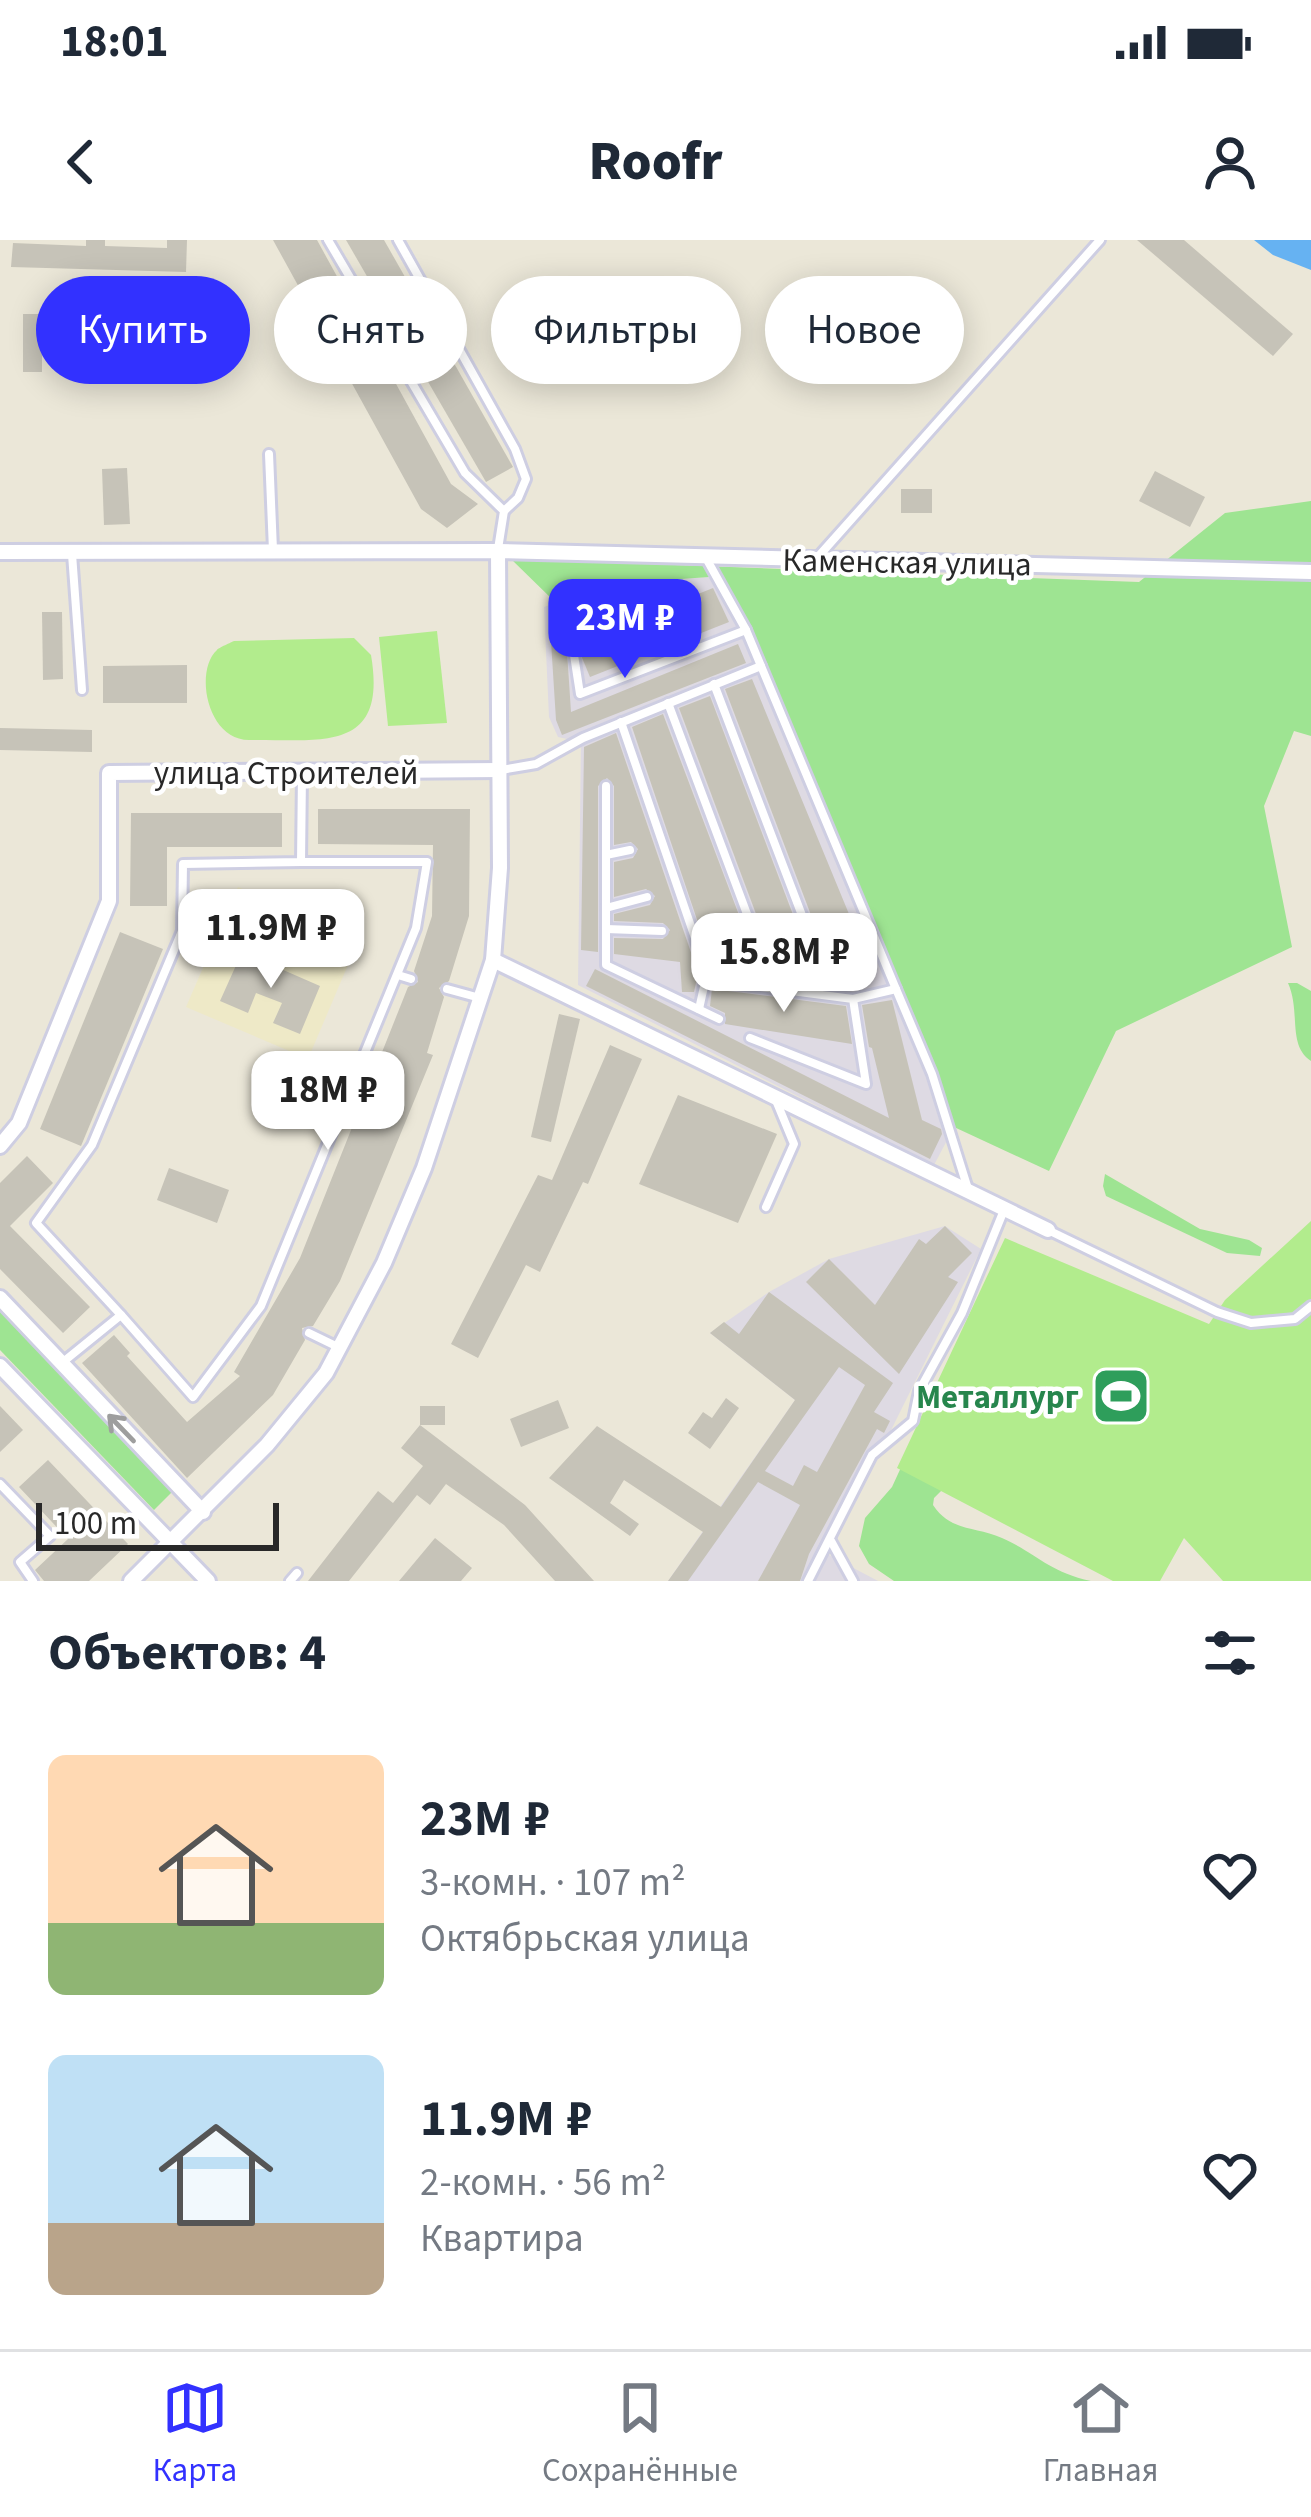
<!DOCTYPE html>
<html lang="ru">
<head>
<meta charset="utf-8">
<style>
  :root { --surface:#fff; --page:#f6f6f7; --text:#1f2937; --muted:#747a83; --line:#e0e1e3; --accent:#3231ff }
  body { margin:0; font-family:"Source Sans 3",sans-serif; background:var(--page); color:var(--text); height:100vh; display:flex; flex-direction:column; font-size:45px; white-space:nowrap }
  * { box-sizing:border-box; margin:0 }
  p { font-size:39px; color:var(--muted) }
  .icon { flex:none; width:66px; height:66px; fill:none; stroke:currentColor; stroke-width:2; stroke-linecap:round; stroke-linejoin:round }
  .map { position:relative; height:1341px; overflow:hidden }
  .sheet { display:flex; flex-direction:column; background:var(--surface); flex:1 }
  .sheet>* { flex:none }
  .hud { position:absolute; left:36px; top:36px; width:1239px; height:108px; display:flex; gap:24px }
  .scale { position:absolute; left:36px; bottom:30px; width:243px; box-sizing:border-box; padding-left:12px; border:6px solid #282828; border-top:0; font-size:33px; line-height:42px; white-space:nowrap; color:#282828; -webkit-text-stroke:9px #fff; paint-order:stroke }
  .price { position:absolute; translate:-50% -102px; padding:0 27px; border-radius:24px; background:#fff; color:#222; font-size:39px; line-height:78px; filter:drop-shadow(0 3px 6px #0008) }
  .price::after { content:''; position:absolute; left:50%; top:72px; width:36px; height:27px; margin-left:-18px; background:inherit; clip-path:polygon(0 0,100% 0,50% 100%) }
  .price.on { background:var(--accent); color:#fff }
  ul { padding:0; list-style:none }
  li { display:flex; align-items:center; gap:36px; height:300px; padding:0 48px }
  li span { display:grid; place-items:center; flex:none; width:336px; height:240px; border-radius:18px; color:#555 }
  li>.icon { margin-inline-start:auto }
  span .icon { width:144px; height:144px; fill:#fffc; stroke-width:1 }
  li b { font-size:51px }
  h2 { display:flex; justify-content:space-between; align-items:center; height:144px; padding:0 48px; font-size:51px }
  .tag { padding:0 42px; border-radius:54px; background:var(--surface); box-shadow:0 6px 30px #0003; font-size:42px; line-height:108px }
  .tag.on { background:var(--accent); color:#fff }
  .status { display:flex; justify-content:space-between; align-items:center; height:84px; padding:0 60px; background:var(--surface); direction:ltr }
  .status svg { height:33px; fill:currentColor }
  header { display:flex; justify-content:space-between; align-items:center; height:156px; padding:0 48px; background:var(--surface); font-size:54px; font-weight:800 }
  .tabs { display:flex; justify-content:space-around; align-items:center; height:168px; border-top:3px solid var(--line); background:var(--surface); font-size:33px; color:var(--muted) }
  .tabs a { display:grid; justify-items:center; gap:6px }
  .tabs .on { color:var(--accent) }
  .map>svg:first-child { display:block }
  .industrial { fill:#dedae3 }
  .education { fill:#eee9c7 }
  .green { fill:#9ee492 }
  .pitch { fill:#b2ec8d }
  .water { fill:#66b2f2 }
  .building { fill:#c6c3b8; fill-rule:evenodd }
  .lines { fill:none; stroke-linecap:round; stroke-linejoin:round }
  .service-casing { stroke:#cecee2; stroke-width:14 }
  .minor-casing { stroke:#cecee2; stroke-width:20 }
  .service { stroke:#fff; stroke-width:8 }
  .minor { stroke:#fff; stroke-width:14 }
  .oneway { stroke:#9e9e9e }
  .labels { text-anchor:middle; stroke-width:9; stroke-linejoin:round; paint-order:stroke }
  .street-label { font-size:33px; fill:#282828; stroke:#fff }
  .leisure-label { font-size:33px; font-weight:bold; fill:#27864d; stroke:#fff; text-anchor:end }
</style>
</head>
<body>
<div class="status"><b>18:01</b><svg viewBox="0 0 49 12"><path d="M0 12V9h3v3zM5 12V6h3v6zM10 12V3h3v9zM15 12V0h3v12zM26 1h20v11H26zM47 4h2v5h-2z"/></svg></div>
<header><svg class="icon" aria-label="back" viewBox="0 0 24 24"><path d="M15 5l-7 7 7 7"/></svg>Roofr<svg class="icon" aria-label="person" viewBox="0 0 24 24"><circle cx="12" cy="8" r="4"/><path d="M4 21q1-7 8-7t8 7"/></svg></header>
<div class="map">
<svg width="1311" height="1341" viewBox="0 0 1311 1341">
  <rect width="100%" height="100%" fill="#ebe7d8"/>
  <!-- industrial -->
  <g class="industrial">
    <path d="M723,336L954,887L934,925L578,745L581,502L558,497L549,477L544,367L611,344Z"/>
    <path d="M945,986L981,1009L829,1315L878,1341H668L795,1160L710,1093L769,1052L829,1019Z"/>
  </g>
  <!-- education -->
  <path class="education" d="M238,647L359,699L308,819L186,767Z"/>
  <!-- green -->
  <g class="green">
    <path d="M1311,261V496L1294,491L1264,566L1292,707L1116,791L1049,931L954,887L723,336L611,344L555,362L511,319L1139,342L1225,273Z"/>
    <path d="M1288,743H1297L1311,751V821C1287,805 1301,772 1288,743Z"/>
    <path d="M1105,934L1200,989L1249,1000L1262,1008L1260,1016L1227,1013L1106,956L1103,946Z"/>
    <path d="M0,1071L173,1251L154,1270L0,1110Z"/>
    <path d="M957,1106L947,1245L934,1258L933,1265C951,1292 975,1286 1002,1298C1038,1314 1047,1331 1091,1341H894L869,1324L859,1306L865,1278L892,1247Z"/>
  </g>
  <!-- pitch -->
  <g class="pitch">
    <path d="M437,391L447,483L388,486L379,397Z"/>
    <path d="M354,398L371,415C388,514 320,499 249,500C207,500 194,431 217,410C218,408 232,402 234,401Z"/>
    <path d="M1311,981V1341H1223L1184,1298L1160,1341H1113L897,1228L1005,998L1209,1084L1225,1060Z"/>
  </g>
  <!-- water -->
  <path class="water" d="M1254,0H1311V30L1273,15Z"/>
  <!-- building -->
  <g class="building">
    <path d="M86,0H105V6L167,8V0H187L186,32L11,27L13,3L86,6Z"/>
    <path d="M273,0H317L451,244L478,264L447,288L421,269Z"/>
    <path d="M346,0H384L513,227L486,242Z"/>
    <path d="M1137,0H1184L1293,94L1273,116Z"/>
    <path d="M149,59H175V76H203V66L235,65V100H174V114H68V77H108V91L150,90Z"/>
    <rect x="23" y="74" width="19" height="58"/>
    <path d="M127,228L130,284L104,285L102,229Z"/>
    <path d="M1155,231L1205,257L1190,287L1139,261Z"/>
    <rect x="901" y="249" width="31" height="24"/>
    <path d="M713,348L729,382L590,437L576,403Z"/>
    <path d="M564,366L571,472L738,404L746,423L562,495L556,480L549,370Z"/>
    <path d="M42,372H62L63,439L43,440Z"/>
    <path d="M187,425V463H103V426Z"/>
    <path d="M752,439L856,691L842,696L863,748L853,751L715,733L632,487L663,474L756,720L816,728L821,721L819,696L725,449Z"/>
    <path d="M710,456L803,701L804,711L768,706L679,468Z"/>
    <path d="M0,488L92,490V512L0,510Z"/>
    <path d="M616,493L698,733L694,752H682L680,722L614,714V698L663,699L670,690L663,683L614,681V674L650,665L655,656L646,649L614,657V622L633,618L638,609L631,602L614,605V546L607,538L598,546V712L581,710L584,507Z"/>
    <path d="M318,569H470L469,676L449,741L439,748L444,757L427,813L433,815L340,1041L313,1086L302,1088L305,1100L273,1155L187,1238L82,1123L114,1095L130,1113L127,1116L187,1182L240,1136L234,1132L300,1018L408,747L418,742L414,731L432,676L433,605L318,604Z"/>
    <path d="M131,573H282V607H167V666H130Z"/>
    <path d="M120,692L163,709L81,906L40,889Z"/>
    <path d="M242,712L320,746L300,794L273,783L282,763L256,753L248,773L220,761Z"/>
    <path d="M595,729L889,878L872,808L869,807L862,765L892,760L922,880L941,889L942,894L930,919L586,746Z"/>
    <path d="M712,749L846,766L852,804L725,784V773L710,766Z"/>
    <path d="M559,774L580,779L551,902L531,897Z"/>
    <path d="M610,805L642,819L588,944L583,942L540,1032L526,1025L478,1118L451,1104L538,935L552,940Z"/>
    <path d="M678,855L777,894L738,983L639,944Z"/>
    <path d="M27,916L53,943L10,986L90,1067L63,1093L0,1029V943Z"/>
    <path d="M169,928L229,950L217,983L157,960Z"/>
    <path d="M945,986L972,1013L948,1037L958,1042L899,1134L806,1042L829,1019L875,1065L919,999L926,1004Z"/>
    <path d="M769,1052L893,1143L874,1172L890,1181L884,1193L877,1189L865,1211L809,1314L800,1341H758L800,1265L758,1242L688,1341H668L703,1292L624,1240L610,1263L639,1284L630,1296L549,1238L597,1186L721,1267L795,1160L710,1093L724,1082L739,1094ZM839,1127L865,1145L817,1232L804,1225L793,1246L765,1231Z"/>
    <path d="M726,1158L739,1168L710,1209L688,1193L703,1172L712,1178Z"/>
    <path d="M558,1160L569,1188L521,1207L510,1179Z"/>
    <path d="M0,1166L23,1190L0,1212Z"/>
    <rect x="420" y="1166" width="25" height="19"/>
    <path d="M420,1185L525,1265L594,1341H555L504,1285L446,1244L430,1265L417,1255L349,1341H308L378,1251L393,1263L423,1226L401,1208Z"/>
    <path d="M48,1220L128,1304L89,1341H44L35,1330L68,1299L19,1247Z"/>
    <path d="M435,1298L472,1328L461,1341H399Z"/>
  </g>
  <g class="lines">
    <!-- service casing -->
    <g class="service-casing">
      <g id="service">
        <path d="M328,0L465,233L504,271L498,309"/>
        <path d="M398,0L515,209L526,239L518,258L504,271"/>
        <path d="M269,214L273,310"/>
        <path d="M72,314L82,450"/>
        <path d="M706,318L746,390L896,749"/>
        <path d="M817,318L1100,0"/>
        <path d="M574,415L580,454L746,390"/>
        <path d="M668,463L762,714L813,720L811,699L714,444"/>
        <path d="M621,482L707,733L699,769"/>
        <path d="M501,530L536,524L583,498L761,426"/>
        <path d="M606,546V725L719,779"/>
        <path d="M606,615L630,610"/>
        <path d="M606,668L647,657"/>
        <path d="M606,689L662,691"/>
        <path d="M398,735L411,739"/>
        <path d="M706,740L853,759L866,844L750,798"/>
        <path d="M447,749L480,758"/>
        <path d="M853,759L896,749L932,834L968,949"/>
        <path d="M766,967L794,904L775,858"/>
        <path d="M1050,991L1217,1072L1251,1083L1295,1079L1311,1066"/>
        <path d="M121,1075L36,983L92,905L182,691L183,624L301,622L302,533"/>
        <path d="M309,1093L340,1108"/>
        <path d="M63,1122L121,1075L193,1157L261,1066L416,688L427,622H301"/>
        <path d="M0,1244L50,1296L20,1322L33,1341"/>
        <path d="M831,1301L853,1341"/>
        <path d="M290,1341L297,1333"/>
        <path d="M808,1341L872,1215L913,1181L919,1151L962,1073L1004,970"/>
      </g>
    </g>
    <!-- minor casing -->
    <g class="minor-casing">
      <g id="minor">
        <path d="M0,312L498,311L1311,332"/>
        <path d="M493,720L1048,990"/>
        <path d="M0,906L19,883L109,661V533L500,530"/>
        <path d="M0,1058L203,1272"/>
        <path d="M0,1126L208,1341"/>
        <path d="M131,1341L267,1205L326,1133L384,1023L424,928L493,720L500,628L498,311"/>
      </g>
    </g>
    <!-- service -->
    <use href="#service" class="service"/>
    <!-- minor -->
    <use href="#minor" class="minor"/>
  </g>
  <!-- one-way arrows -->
  <defs><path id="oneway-shaft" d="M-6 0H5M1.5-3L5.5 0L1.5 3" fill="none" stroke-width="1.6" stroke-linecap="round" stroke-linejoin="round" transform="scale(3)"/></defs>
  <use class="oneway" href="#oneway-shaft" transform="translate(121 1188) rotate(-134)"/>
  <!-- icons -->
  <defs>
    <g id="stadium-square" transform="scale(3)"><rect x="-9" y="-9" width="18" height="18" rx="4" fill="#2e9e5b" stroke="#fff"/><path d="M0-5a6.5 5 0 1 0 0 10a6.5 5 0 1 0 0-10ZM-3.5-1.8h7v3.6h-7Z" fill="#fff"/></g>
  </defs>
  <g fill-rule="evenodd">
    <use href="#stadium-square" x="1121" y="1156"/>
  </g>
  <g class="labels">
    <!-- street labels -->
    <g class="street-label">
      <text transform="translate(907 321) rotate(1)" y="12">Каменская улица</text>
      <text x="286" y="544">улица Строителей</text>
    </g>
    <!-- leisure labels -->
    <g class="leisure-label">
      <text x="1079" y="1168">Металлург</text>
    </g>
  </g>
</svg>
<div class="scale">100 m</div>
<b class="price on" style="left:625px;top:441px">23M ₽</b>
<b class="price" style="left:271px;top:751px">11.9M ₽</b>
<b class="price" style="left:784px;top:775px">15.8M ₽</b>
<b class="price" style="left:328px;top:913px">18M ₽</b>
<div class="hud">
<a class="tag on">Купить</a>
<a class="tag">Снять</a>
<a class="tag">Фильтры</a>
<a class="tag">Новое</a>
</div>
</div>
<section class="sheet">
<h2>Объектов: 4<svg class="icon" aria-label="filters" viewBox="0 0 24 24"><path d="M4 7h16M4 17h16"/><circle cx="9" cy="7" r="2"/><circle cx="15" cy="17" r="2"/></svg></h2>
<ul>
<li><span style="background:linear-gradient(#ffd9b3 70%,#8fb573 0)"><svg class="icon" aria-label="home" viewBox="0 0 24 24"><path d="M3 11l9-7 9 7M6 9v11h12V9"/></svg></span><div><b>23M ₽</b><p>3-комн. · 107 m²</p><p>Октябрьская улица</p></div><svg class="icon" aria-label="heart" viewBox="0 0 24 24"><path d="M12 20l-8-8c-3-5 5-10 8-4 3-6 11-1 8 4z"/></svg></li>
<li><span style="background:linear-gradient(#bfe0f5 70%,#b9a48a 0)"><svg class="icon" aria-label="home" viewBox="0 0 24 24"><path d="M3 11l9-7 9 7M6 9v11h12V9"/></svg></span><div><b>11.9M ₽</b><p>2-комн. · 56 m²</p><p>Квартира</p></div><svg class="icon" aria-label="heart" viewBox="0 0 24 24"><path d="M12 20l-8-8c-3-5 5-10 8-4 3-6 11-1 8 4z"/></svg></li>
</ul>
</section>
<nav class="tabs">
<a class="on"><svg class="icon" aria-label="map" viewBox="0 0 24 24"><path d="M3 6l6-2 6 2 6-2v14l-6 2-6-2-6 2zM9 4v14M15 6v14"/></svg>Карта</a>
<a><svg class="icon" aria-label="saved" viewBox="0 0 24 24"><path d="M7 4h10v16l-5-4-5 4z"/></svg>Сохранённые</a>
<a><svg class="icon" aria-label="home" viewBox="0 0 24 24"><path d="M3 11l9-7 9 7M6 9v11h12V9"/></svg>Главная</a>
</nav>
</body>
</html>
